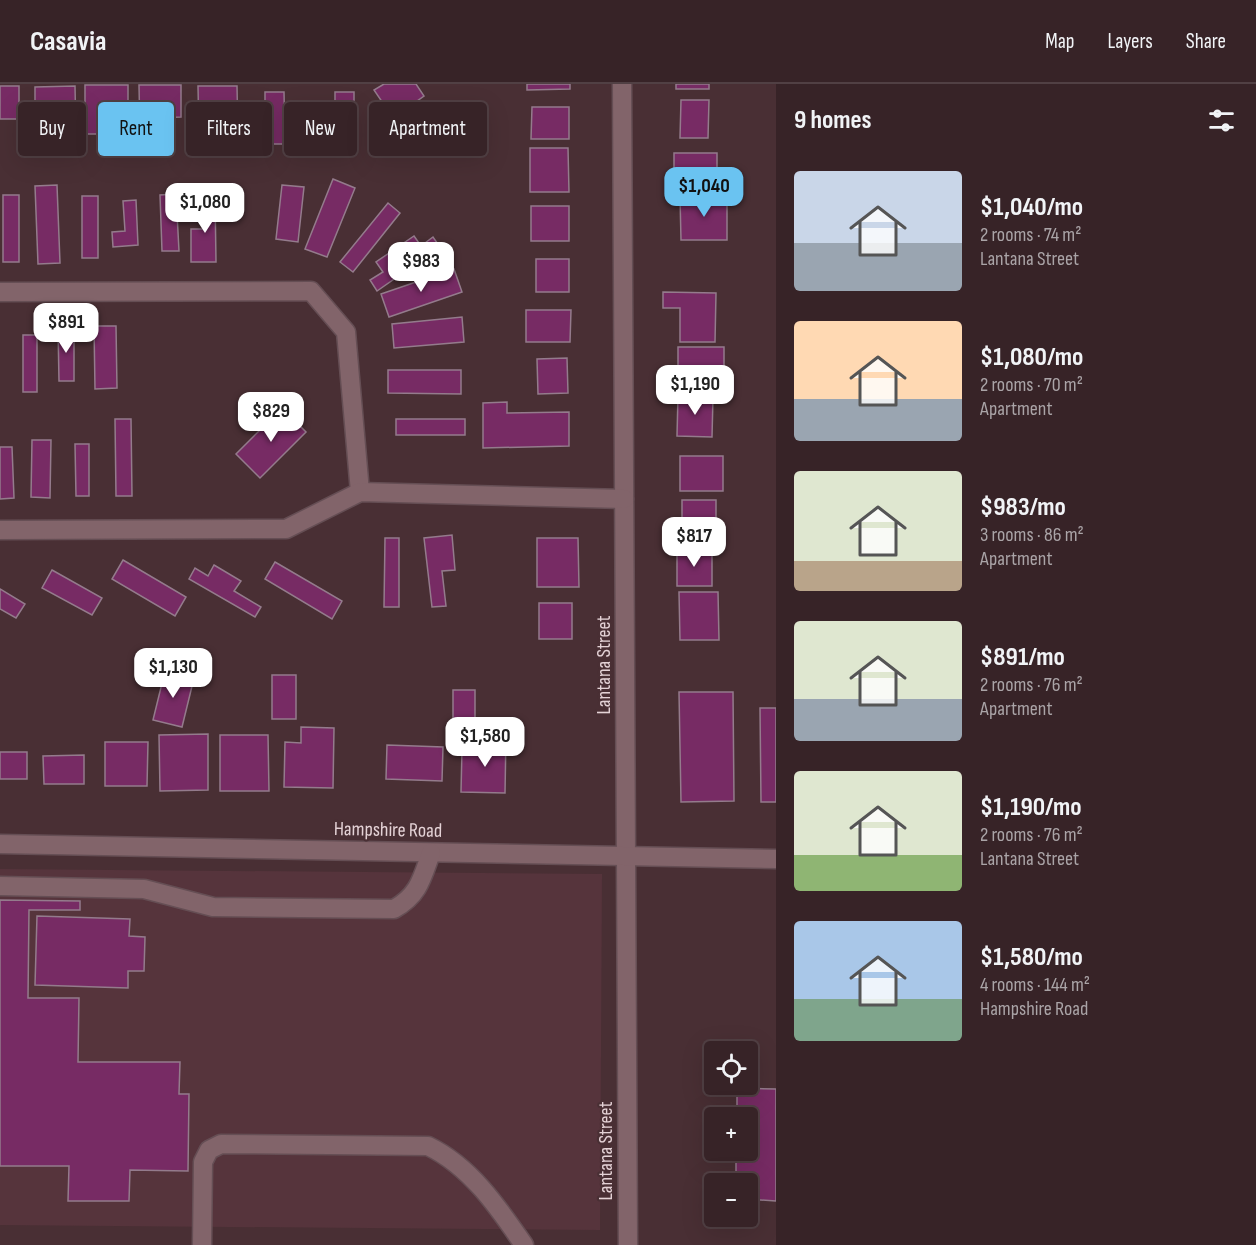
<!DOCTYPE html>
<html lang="en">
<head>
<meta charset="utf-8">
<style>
  :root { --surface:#372327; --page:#422f33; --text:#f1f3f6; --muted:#aaa4a7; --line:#514044; --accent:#6ac3f1 }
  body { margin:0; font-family:"Sofia Sans Condensed",sans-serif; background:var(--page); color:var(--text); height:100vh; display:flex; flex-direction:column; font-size:22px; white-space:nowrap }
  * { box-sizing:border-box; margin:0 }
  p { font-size:20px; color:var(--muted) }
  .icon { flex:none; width:33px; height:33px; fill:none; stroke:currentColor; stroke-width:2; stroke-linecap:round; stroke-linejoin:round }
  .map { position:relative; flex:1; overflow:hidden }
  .panel { display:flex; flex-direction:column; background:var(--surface); width:480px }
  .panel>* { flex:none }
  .guide { position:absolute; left:18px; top:18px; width:570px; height:54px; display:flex; gap:12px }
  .buttons { position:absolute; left:704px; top:957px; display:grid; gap:12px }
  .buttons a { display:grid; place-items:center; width:54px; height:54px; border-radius:6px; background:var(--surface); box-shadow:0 6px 24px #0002,0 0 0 2px var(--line); font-size:30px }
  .price { position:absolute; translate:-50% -51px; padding:0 14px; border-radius:12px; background:#fff; color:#222; font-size:20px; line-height:39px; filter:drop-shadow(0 2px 3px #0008) }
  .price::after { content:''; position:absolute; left:50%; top:36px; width:18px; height:14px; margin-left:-9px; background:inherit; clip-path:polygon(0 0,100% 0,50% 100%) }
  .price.selected { background:var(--accent); color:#111 }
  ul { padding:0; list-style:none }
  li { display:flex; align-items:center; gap:18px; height:150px; padding:0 18px }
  li span { display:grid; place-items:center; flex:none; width:168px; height:120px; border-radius:6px; color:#555 }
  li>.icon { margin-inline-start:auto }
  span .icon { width:72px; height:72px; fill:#fffc; stroke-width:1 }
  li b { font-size:26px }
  h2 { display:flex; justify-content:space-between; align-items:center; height:72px; padding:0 18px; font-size:26px }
  .tag { padding:0 21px; border-radius:6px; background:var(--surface); box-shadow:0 6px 24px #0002,0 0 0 2px var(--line); font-size:21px; line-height:54px }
  .tag.selected { background:var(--accent); color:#111 }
  header { display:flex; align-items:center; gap:36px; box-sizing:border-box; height:84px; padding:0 30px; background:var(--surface); border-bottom:2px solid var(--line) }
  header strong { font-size:28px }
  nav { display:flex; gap:33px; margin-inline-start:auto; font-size:21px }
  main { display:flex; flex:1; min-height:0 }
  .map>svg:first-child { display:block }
  .built { fill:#56343c }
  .building { fill:#772b64; stroke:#947b8c; stroke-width:1.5 }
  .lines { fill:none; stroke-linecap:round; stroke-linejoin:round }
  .minor-casing { stroke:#654e54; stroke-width:21 }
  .minor { stroke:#82646a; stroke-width:18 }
  .labels { text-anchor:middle; stroke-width:4.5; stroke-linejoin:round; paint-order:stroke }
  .street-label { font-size:20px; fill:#e4d2d6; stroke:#492f34 }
</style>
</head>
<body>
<header>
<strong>Casavia</strong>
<nav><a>Map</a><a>Layers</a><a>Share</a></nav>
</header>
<main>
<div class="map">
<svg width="776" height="1161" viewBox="0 0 776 1161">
  <rect width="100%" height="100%" fill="#492f34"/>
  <!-- built -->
  <path class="built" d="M0,785L602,790L600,1146L0,1141Z"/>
  <!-- building -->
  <g class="building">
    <path d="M384,0H416L424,12L393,34L374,6Z"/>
    <path d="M527,0H570V5L527,6Z"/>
    <rect x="676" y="0" width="33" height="5"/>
    <path d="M85,1H128V33L99,34V50H85Z"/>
    <path d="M139,1H181V33L153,34L154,50L140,51Z"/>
    <rect x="0" y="2" width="19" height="33"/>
    <path d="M75,2L76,51H35V3Z"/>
    <path d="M198,2H237L238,51H199Z"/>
    <path d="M265,8H284L285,60H246V26H265Z"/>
    <path d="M335,8H354V58H316V25L335,24Z"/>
    <path d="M681,16H709L708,54H680Z"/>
    <path d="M532,23H569V55H531Z"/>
    <path d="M530,64H568L569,108H530Z"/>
    <rect x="674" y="69" width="43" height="37"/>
    <path d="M333,95L355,104L327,173L305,165Z"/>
    <path d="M57,101L60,179L38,180L35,102Z"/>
    <path d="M282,101L304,103L298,158L276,155Z"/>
    <path d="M176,110L179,167H162L160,111Z"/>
    <rect x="3" y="111" width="16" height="67"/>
    <path d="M203,111H215L216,178H191V145H203Z"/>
    <rect x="82" y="112" width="16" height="62"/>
    <path d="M727,112V156H681L680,113Z"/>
    <path d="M136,116L138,161L113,163L112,148L125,147L123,117Z"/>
    <path d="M388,119L400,129L353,188L340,178Z"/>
    <rect x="531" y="122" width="38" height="35"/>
    <path d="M414,152L421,162L433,153L440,163L377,207L370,196L383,188L376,178Z"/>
    <rect x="536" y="175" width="33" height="33"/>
    <path d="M454,185L462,208L389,233L381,210Z"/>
    <path d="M663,208L716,209L715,258H680V224H663Z"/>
    <path d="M526,226H571L570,258H526Z"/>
    <path d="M462,233L464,258L394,264L392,240Z"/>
    <path d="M94,242H116L117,304L95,305Z"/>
    <path d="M58,244H74V297H59Z"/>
    <rect x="23" y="251" width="14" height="57"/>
    <rect x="678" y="263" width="46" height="44"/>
    <path d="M567,274L568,309L538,310L537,275Z"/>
    <path d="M388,286H461V310L388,309Z"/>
    <path d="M678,312L713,313L712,353L677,352Z"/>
    <path d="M507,318V329L569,328V362L483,364V319Z"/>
    <path d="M282,324L306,348L260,394L236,370Z"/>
    <path d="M115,335H131L132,412H116Z"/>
    <rect x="396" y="335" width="69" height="16"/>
    <path d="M32,356H51L50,414L31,413Z"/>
    <path d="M75,360H89V412H76Z"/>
    <path d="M0,363H12L14,414L0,415Z"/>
    <rect x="680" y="372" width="43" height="35"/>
    <rect x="682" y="416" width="34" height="38"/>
    <path d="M452,451L455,486L442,487L446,522L432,523L424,454Z"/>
    <path d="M385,454H399V523H384Z"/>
    <path d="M537,454H578L579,503H537Z"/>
    <path d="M677,465L712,466V502H677Z"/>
    <path d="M123,476L186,513L175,532L112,495Z"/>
    <path d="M275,478L342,517L332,535L265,495Z"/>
    <path d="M214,481L241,497L234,507L261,523L255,533L189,495L195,484L208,492Z"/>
    <path d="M52,486L102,514L92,531L42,504Z"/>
    <path d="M0,505L25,520L16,534L0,525Z"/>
    <path d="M679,508H718L719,556H680Z"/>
    <rect x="539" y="519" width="33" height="36"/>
    <path d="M165,587L194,594L182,643L153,636Z"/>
    <rect x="272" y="591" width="24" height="44"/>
    <rect x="453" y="606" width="22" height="31"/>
    <path d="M679,608H733L734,717L681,718Z"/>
    <path d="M760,624H776V718H761Z"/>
    <path d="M301,643L334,644L333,704L284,703L285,658L301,659Z"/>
    <path d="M208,650V706L160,707L159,651Z"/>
    <path d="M220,651H268L269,707H220Z"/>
    <path d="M491,651H506L505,709L461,708L462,665L491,666Z"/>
    <path d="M105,658H148L147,702H105Z"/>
    <path d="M387,661L443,663L442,697L386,695Z"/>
    <rect x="0" y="668" width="27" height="27"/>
    <path d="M84,671V700H44L43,672Z"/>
    <path d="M0,816L80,817V826H29L28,914H79L78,978H180L179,1010H189L188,1087L130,1086L129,1117H68L69,1082H0Z"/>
    <path d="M37,832L130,835L129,852L145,853L144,887H128V904L35,901Z"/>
    <path d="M737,1004L776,1005V1117L747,1115V1100H736V1066H747V1034H737Z"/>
  </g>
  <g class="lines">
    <!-- minor casing -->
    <g class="minor-casing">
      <g id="minor">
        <path d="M622,0L628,1161"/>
        <path d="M0,208L311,207L346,248L360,408"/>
        <path d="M0,446L286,445L360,408L624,415"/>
        <path d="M0,760L776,775"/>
        <path d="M0,802L144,805L213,823L394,825C419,811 422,794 431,769"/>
        <path d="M202,1161L203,1078L209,1066L221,1060L428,1062C470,1082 498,1123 524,1161"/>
      </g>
    </g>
    <!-- minor -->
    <use href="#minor" class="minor"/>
  </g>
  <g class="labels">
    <!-- street labels -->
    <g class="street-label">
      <text transform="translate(603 581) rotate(-90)" y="7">Lantana Street</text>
      <text transform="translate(388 745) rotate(1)" y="7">Hampshire Road</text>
      <text transform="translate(605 1067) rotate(-90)" y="7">Lantana Street</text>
    </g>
  </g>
</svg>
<div class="buttons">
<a><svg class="icon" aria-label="locate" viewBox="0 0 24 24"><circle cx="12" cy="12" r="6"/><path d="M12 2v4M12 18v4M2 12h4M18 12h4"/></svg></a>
<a>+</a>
<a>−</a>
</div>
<b class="price selected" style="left:704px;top:134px">$1,040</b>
<b class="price" style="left:205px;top:150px">$1,080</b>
<b class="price" style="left:421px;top:209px">$983</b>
<b class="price" style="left:66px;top:270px">$891</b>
<b class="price" style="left:695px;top:332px">$1,190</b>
<b class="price" style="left:271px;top:359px">$829</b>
<b class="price" style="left:694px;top:484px">$817</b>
<b class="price" style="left:173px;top:615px">$1,130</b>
<b class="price" style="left:485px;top:684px">$1,580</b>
<div class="guide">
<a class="tag">Buy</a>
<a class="tag selected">Rent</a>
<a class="tag">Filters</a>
<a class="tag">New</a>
<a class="tag">Apartment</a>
</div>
</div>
<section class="panel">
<h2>9 homes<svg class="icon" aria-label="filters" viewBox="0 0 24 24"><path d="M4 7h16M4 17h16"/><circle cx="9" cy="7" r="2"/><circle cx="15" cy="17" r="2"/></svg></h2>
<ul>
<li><span style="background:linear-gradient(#c9d6e8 60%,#9aa5b1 0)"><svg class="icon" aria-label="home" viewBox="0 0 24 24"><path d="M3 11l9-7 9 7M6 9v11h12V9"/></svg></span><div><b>$1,040/mo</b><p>2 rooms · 74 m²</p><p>Lantana Street</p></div></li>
<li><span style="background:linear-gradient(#ffd9b3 65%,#9aa5b1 0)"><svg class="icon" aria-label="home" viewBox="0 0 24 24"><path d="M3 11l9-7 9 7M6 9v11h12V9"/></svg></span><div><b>$1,080/mo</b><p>2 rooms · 70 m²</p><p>Apartment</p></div></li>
<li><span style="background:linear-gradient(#dfe7d0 75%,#b9a48a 0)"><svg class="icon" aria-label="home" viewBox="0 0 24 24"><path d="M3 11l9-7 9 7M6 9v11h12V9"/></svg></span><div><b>$983/mo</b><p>3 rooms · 86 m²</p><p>Apartment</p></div></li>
<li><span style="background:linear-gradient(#dfe7d0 65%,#9aa5b1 0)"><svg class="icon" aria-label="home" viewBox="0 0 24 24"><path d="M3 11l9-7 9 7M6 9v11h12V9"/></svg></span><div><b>$891/mo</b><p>2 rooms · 76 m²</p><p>Apartment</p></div></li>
<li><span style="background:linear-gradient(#dfe7d0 70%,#8fb573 0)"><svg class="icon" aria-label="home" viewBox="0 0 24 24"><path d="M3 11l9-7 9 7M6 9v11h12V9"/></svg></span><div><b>$1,190/mo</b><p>2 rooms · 76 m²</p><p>Lantana Street</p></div></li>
<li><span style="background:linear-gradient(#a9c7e8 65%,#7fa58c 0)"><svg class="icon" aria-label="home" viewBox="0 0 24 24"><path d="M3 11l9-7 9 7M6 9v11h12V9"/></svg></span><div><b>$1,580/mo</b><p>4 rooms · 144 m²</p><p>Hampshire Road</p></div></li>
</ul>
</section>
</main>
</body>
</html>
